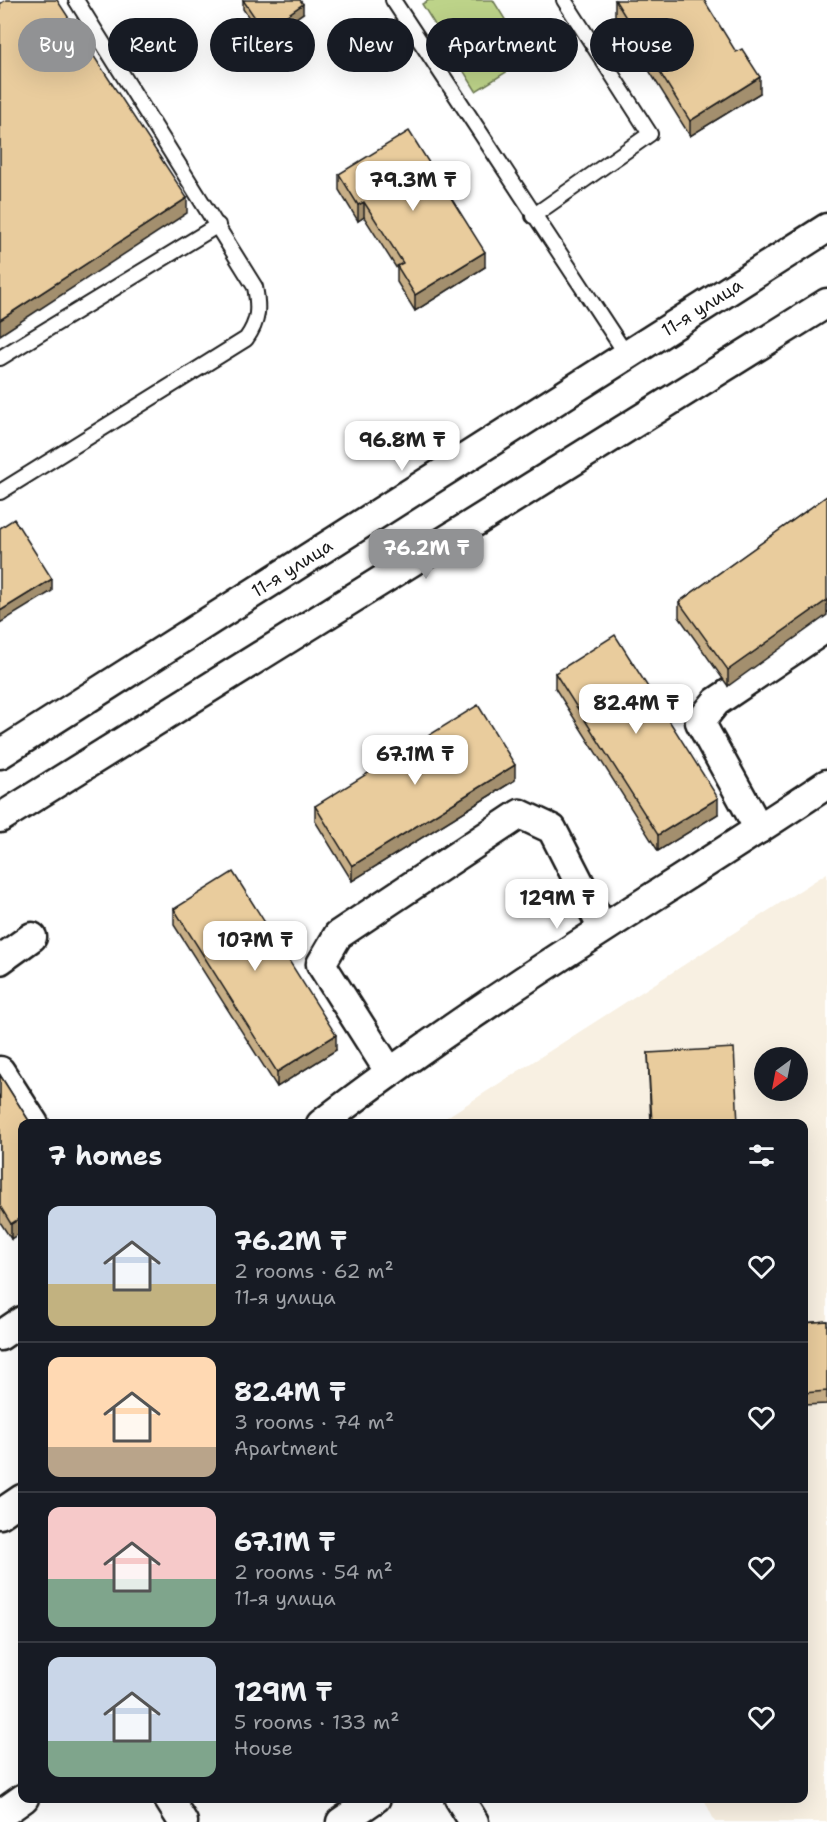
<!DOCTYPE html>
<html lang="en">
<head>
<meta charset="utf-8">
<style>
  :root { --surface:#171b24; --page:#20242c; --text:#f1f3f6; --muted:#9ea1a6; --line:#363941; --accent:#919294 }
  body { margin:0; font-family:"Shantell Sans",sans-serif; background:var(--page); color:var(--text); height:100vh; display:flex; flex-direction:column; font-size:22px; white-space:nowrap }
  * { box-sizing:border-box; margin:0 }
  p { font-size:20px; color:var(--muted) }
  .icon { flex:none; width:33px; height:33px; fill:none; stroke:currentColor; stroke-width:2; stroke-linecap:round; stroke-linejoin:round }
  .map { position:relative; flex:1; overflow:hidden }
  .side { position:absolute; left:18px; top:1119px; width:790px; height:684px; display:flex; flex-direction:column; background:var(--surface); border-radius:12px; box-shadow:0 6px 24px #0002 }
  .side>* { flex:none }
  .top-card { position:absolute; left:18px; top:18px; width:792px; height:54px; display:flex; gap:12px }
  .needle { width:39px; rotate:212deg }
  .controls { position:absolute; left:754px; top:1047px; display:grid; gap:12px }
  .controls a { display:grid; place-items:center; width:54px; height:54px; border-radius:50%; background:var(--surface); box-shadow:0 6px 24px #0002; font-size:30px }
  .price { position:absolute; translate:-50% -51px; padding:0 14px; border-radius:12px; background:#fff; color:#222; font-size:20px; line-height:39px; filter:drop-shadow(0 2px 3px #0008) }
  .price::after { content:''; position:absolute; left:50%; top:36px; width:18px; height:14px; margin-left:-9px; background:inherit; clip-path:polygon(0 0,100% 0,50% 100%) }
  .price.current { background:var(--accent); color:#fff }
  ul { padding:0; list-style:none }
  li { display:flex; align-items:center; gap:18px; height:150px; padding:0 30px }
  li+li { border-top:2px solid var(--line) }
  li span { display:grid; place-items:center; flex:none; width:168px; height:120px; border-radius:12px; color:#555 }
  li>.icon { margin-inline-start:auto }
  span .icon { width:72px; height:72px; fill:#fffc; stroke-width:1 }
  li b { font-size:26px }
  h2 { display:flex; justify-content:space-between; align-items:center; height:72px; padding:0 30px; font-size:26px }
  .pill { padding:0 21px; border-radius:27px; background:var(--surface); box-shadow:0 6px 24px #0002; font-size:21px; line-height:54px }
  .pill.current { background:var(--accent); color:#fff }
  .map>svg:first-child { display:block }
  .built { fill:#f8f0e2; fill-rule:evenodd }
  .green { fill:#bdd389; stroke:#6c7852; stroke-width:1.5 }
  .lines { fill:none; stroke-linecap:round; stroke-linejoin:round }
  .service-casing { stroke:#1c1c1c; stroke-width:18 }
  .minor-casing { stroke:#1c1c1c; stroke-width:33 }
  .service { stroke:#fff; stroke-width:14 }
  .minor { stroke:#fff; stroke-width:28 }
  .wall { fill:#c8af87; stroke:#1c1c1c; stroke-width:1.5 }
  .shaded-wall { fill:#a38f6e; stroke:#1c1c1c; stroke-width:1.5 }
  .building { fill:#e9cc9d; stroke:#1c1c1c; stroke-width:1.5 }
  .labels { text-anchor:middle; stroke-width:6; stroke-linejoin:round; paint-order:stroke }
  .street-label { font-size:18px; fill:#1c1c1c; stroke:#fff }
</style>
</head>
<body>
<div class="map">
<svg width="827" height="1822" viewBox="0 0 827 1822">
  <rect width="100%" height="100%" fill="#fff"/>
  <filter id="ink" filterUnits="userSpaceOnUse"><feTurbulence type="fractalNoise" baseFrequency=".0167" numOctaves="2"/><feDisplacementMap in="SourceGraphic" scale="12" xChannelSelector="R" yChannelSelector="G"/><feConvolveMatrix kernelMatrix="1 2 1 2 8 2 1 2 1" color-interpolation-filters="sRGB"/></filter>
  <g filter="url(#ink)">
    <!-- built -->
    <path class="built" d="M827,873V1822H715L704,1799L804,1798V1124H436ZM765,1058H798V1090H765Z"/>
    <!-- green -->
    <path class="green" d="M429,0H493L529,58L476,91L422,4Z"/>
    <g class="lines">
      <!-- service casing -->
      <g class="service-casing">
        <g id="service">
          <path d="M393,0L628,357"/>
          <path d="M533,216L650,134L564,0"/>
          <path d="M0,358L218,225"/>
          <path d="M0,492L246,339C259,321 259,308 255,287L76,0"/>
        </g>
      </g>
      <!-- minor casing -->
      <g class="minor-casing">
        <g id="minor">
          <path id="s1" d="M0,754L827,228"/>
          <path d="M0,818L827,303"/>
          <path d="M759,829L700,722L716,702L827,627"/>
          <path d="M0,960L32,937"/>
          <path d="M0,1071L34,1124"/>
          <path d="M389,1071L321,964L338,935L520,814L552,829L602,927"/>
          <path d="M321,1124C482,999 658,897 827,784"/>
          <path d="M0,1336L22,1321"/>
          <path d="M0,1514L22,1499"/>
          <path d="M168,1798L183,1822"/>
          <path d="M459,1798L474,1822"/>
          <path d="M0,1815L24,1798"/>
          <path d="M341,1822L376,1798"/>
        </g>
      </g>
      <!-- service -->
      <use href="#service" class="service"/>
      <!-- minor -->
      <use href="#minor" class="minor"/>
    </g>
    <!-- wall -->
    <g class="wall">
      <path d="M243,0L303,13L264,40L243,9Z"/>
      <path d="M615,0L760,93L690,136L615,16Z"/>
      <path d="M339,174L485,267L415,311L397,282V269L364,217L358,221L339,190Z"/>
      <path d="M827,496L728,686L679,617V602Z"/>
      <path d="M555,673L718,814L658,851L555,688Z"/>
      <path d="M515,780L352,881L315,821V806Z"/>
      <path d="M174,909L336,1050L277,1087L174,925Z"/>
      <path d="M648,1053L738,1124H651Z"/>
      <path d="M0,1075L31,1124L11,1239L0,1222Z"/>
      <path d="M827,1321V1404L804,1405V1323Z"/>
    </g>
    <!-- shaded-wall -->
    <g class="shaded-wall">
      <path d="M303,4V13L264,40V31Z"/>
      <path d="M760,77V93L690,136V121Z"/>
      <path d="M187,198V213L0,335V320Z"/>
      <path d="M364,202V217L358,221V205Z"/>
      <path d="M485,252V267L415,311V295Z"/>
      <path d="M52,579V591L0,623V611Z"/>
      <path d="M827,600V615L728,686V670Z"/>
      <path d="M515,765V780L352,881V866Z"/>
      <path d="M718,798V814L658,851V835Z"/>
      <path d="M336,1035V1050L277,1087V1072Z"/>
      <path d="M22,1217V1232L11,1239V1224Z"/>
    </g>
    <!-- building -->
    <g class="building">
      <path d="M6,0H57L187,198L0,320V4Z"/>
      <path d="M243,0H300L303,4L264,31Z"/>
      <path d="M615,0H704L736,52L742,49L760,77L690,121Z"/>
      <path d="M409,131L485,252L415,295L397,266L403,263L364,202L358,205L339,174Z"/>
      <path d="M827,496V600L728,670L679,602Z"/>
      <path d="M14,519L52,579L0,611V528Z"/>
      <path d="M615,635L718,798L658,835L555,673Z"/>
      <path d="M478,705L515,765L352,866L315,806Z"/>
      <path d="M233,872L336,1035L277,1072L174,909Z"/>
      <path d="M734,1048L738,1124H652L648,1053Z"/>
      <path d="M0,1075L31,1124H22V1217L11,1224L0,1206Z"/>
      <path d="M827,1321V1391L804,1393V1323Z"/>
    </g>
  </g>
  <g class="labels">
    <!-- street labels -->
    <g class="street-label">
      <text dy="6" stroke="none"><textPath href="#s1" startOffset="832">11-я улица</textPath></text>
      <text dy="6" stroke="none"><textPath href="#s1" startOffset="346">11-я улица</textPath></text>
    </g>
  </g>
</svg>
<div class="controls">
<a><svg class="needle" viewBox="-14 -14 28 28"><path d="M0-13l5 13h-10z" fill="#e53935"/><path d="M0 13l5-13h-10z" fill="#9ea1a6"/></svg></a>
</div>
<b class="price" style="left:413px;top:212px">79.3M ₸</b>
<b class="price" style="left:402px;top:472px">96.8M ₸</b>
<b class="price current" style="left:426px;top:580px">76.2M ₸</b>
<b class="price" style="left:636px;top:735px">82.4M ₸</b>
<b class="price" style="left:415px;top:786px">67.1M ₸</b>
<b class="price" style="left:557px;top:930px">129M ₸</b>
<b class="price" style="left:255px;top:972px">107M ₸</b>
<div class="top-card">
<a class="pill current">Buy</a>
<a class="pill">Rent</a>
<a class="pill">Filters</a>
<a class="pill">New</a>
<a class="pill">Apartment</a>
<a class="pill">House</a>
</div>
<section class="side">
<h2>7 homes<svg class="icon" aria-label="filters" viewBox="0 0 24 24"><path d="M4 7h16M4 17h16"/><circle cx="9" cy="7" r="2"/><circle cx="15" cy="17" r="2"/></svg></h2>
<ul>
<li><span style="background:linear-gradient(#c9d6e8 65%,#c2b280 0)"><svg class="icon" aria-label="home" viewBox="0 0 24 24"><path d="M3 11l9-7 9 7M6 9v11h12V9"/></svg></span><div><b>76.2M ₸</b><p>2 rooms · 62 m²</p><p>11-я улица</p></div><svg class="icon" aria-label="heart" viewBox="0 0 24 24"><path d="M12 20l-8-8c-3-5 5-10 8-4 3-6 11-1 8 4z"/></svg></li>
<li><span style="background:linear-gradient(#ffd9b3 75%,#b9a48a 0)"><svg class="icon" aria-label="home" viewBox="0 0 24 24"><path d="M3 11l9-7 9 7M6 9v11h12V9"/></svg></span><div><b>82.4M ₸</b><p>3 rooms · 74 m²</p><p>Apartment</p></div><svg class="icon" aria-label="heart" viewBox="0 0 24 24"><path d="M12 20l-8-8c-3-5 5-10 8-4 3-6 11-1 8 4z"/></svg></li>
<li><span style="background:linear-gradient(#f6c9c9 60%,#7fa58c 0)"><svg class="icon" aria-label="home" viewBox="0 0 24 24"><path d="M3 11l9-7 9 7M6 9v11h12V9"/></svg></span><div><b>67.1M ₸</b><p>2 rooms · 54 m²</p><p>11-я улица</p></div><svg class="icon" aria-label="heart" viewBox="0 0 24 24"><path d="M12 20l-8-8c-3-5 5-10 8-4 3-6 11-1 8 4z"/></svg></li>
<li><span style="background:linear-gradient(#c9d6e8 70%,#7fa58c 0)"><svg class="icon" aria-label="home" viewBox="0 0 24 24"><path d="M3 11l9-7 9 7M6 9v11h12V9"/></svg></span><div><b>129M ₸</b><p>5 rooms · 133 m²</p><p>House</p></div><svg class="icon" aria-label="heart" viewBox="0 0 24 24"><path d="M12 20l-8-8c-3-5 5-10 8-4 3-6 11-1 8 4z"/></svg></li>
</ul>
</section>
</div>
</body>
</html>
